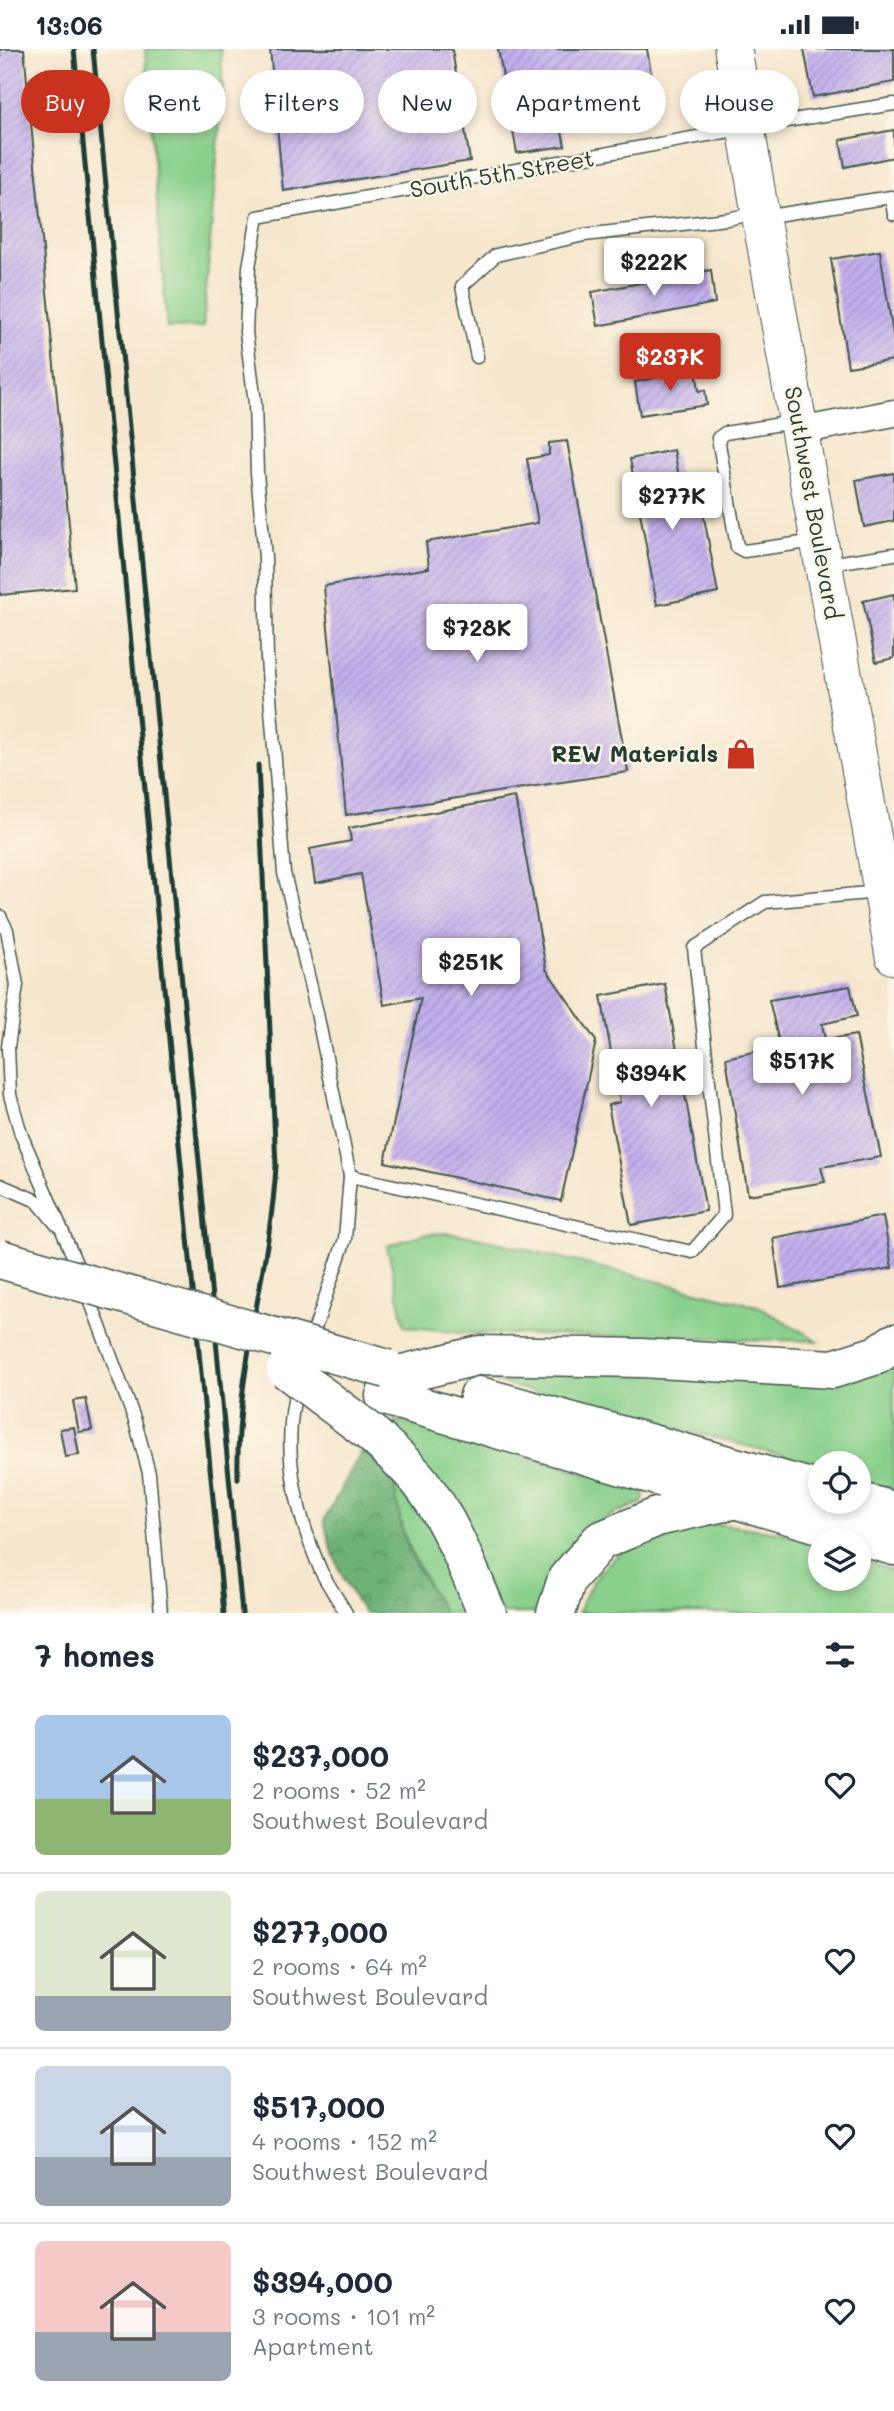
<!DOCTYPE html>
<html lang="en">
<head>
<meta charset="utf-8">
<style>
  :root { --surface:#fff; --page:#f6f6f7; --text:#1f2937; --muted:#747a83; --line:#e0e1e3; --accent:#c8321e }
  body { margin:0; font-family:Mali,sans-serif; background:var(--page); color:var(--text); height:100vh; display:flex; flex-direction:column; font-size:26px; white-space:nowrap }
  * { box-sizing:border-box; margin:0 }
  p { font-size:23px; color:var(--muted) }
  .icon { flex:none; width:38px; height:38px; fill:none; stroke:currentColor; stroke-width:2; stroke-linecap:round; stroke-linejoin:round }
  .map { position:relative; height:1564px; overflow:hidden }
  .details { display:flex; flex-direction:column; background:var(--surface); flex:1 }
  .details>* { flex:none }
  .hud { position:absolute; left:21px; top:21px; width:852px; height:63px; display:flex; gap:14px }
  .tools { position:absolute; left:808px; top:1402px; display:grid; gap:14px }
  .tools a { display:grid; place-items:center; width:63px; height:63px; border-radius:50%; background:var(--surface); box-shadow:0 4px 10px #0003; font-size:35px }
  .price { position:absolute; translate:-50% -60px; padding:0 16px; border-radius:7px; background:#fff; color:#222; font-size:23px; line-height:46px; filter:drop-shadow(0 2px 4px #0008) }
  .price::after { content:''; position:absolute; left:50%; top:42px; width:21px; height:16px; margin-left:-10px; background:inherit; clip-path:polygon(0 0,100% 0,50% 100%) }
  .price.current { background:var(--accent); color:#fff }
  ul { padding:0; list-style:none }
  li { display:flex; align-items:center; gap:21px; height:175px; padding:0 35px }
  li+li { border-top:2px solid var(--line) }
  li span { display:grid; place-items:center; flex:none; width:196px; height:140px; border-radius:10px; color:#555 }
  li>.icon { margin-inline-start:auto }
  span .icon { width:84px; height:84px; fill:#fffc; stroke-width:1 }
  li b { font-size:30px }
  h2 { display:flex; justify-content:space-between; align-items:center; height:84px; padding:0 35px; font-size:30px }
  .tag { padding:0 24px; border-radius:32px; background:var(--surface); box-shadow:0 4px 10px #0003; font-size:24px; line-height:63px }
  .tag.current { background:var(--accent); color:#fff }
  .status { display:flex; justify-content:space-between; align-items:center; height:49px; padding:0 35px; background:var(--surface); direction:ltr }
  .status svg { height:19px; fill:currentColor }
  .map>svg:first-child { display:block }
  .green { fill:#89d08b; stroke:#548660; stroke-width:2 }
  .forest { fill:url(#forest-crowns); stroke:#467856; stroke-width:2 }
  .building { fill:url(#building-hatch) }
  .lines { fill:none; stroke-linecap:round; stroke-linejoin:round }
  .service-casing { stroke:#3f564b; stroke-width:15 }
  .minor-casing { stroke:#3f564b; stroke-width:29 }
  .secondary-casing { stroke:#3f564b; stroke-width:39 }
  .motorway-casing { stroke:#3f564b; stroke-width:41 }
  .service { stroke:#fff; stroke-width:12 }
  .minor { stroke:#fff; stroke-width:26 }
  .secondary { stroke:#fff; stroke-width:37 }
  .motorway { stroke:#fff; stroke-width:38 }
  .rail { stroke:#1f3d34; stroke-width:5 }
  .motorway-bridge-casing { stroke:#3f564b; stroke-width:41; stroke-linecap:butt }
  .motorway-bridge { stroke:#fff; stroke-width:38 }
  .labels { text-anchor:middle; stroke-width:5; stroke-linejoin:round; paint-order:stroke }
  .street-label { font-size:23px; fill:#1f3d34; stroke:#fcf5e5 }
  .poi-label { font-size:23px; font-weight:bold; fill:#1f3d34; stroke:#fcf5e5; text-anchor:end }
</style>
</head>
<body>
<div class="status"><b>13:06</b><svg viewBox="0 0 49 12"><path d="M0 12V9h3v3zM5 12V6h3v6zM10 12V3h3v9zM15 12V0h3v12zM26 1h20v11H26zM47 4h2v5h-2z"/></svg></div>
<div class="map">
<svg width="894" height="1564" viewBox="0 0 894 1564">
  <defs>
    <pattern id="forest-crowns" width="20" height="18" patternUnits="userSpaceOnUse" patternTransform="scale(1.75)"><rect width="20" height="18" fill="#6eb277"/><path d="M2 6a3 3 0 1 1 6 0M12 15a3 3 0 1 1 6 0" fill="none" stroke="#5a9262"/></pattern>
    <pattern id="building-hatch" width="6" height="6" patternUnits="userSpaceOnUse" patternTransform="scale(1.75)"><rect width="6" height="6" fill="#c4b0ef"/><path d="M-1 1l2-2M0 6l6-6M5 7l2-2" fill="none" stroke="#9f90c2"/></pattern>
  </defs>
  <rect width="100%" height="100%" fill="#fcf5e5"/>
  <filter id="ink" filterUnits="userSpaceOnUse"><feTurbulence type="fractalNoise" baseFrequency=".0143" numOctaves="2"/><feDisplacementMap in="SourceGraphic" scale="14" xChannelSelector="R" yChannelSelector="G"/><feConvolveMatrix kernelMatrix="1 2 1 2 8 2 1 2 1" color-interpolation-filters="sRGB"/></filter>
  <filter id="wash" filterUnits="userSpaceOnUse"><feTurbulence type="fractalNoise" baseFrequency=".00686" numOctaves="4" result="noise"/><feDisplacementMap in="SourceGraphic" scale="28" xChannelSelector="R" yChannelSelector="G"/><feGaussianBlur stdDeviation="1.57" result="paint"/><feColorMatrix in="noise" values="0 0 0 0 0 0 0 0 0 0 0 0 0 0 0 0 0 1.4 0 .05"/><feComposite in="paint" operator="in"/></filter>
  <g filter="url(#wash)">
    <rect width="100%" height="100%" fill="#f7e7ce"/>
    <!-- green -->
    <g class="green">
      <path d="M145,0H221L223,38L203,278L167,279Z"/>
      <path d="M444,1184L472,1187L758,1257L818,1292L461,1284L405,1277L387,1197L424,1185Z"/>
      <path d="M478,1315H894V1440L859,1433V1414H821V1422L790,1414L786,1407L475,1328Z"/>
      <path d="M395,1371L645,1441L642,1454L618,1463L599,1474L539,1564H502L391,1384Z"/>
      <path d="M401,1432L421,1458L471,1564H444C431,1541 378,1454 401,1432Z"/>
      <path d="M717,1475L778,1483L821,1493V1530H859V1503L867,1505V1512L894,1523V1564H578C601,1498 653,1480 717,1475Z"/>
    </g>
    <!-- forest -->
    <path class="forest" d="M363,1400L384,1419L395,1437V1444L403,1485L414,1513L444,1564H364C344,1535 331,1506 324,1471Z"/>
    <g id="blocks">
      <!-- building -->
      <g class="building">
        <path d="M0,0H24L75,539L0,546Z"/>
        <path d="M270,0H452L470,112L283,142Z"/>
        <path d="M498,0H647L657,61L561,78L565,97L517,104Z"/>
        <path d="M804,0H894V33L813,48Z"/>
        <path d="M894,81V108L845,118L840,91Z"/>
        <path d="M880,202L894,293V311L848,318L831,210Z"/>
        <path d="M711,221L715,254L598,277L592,243Z"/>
        <path d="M696,321L699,342L705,341L707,356L640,366L635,333Z"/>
        <path d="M567,392L628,723L346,766L324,537L429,519L426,493L538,474L527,410L549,406V394Z"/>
        <path d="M674,401L684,454L701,452L718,544L657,556L630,410Z"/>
        <path d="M894,424V472L864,478L856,431Z"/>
        <path d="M894,545V609L876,613L863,552Z"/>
        <path d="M515,748L546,920L596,992L561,1152L385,1113L421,949L384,956L361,825L315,834L310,800L351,792L349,779Z"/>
        <path d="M665,935L706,1162L631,1176L608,1056L620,1053L601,947Z"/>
        <path d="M850,937L857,967L822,975L825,991L856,986L881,1108L821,1118L825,1133L748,1146L726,1009L780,997L769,951Z"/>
        <path d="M883,1167L892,1219L780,1239L773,1189Z"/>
        <path d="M86,1350L92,1381L79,1383L73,1352Z"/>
        <path d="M74,1378L79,1406L65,1408L60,1380Z"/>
      </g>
    </g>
  </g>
  <g filter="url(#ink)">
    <use href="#blocks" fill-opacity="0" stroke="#3f564b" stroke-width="2"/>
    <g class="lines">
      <!-- service casing -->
      <g class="service-casing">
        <g id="service">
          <path d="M763,168L891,148L894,165"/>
          <path d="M477,308L462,237L496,206L584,186L727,170L757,164"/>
          <path d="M793,373L725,384L718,389L737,498L744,502L816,492"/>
          <path d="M828,515L894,505"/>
          <path d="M0,867L7,881L17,936L8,998L10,1046L21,1085L81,1226"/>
          <path d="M350,1127L692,1203L724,1166L694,899L765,853L880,843"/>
          <path d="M0,1136L37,1152L56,1175"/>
          <path d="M87,1243L135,1372L149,1424L161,1564"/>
          <path d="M310,1294L345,1190L350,1127L317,964L284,824L267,610L265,508L257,424L255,354L246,283L249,218L258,168L774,74L894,55"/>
          <path d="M298,1335C280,1397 296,1464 321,1522C328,1536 338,1550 346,1564"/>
        </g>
      </g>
      <!-- minor casing -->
      <g class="minor-casing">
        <path id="minor" d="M799,382L894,364"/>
      </g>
      <!-- secondary casing -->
      <g class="secondary-casing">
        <path id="secondary" d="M733,0L760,164L894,907"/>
      </g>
      <!-- motorway casing -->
      <g class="motorway-casing">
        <g id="motorway">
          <path d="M403,1325L480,1306L641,1309L833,1320L877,1306L894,1294"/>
          <path d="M385,1347L894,1497"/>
          <path d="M479,1347L821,1442"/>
          <path d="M371,1384C388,1400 406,1415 421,1434C451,1473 468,1519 487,1564"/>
          <path d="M857,1452L894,1462"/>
          <path d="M556,1564L567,1530L600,1492L657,1468L737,1450"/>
        </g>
      </g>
      <!-- service -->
      <use href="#service" class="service"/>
      <!-- minor -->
      <use href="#minor" class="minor"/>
      <!-- secondary -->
      <use href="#secondary" class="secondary"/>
      <!-- motorway -->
      <use href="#motorway" class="motorway"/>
      <!-- rail -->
      <g class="rail">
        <path d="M74,0L224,1564"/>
        <path d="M93,0L242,1564"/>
        <path d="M238,1430C235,1324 270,1222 276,1117L258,716"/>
      </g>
      <!-- motorway-bridge casing -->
      <g class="motorway-bridge-casing">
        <g id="motorway-bridge">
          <path d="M0,1210L387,1320"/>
          <path d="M286,1320L371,1384"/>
        </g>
      </g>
      <!-- motorway-bridge -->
      <use href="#motorway-bridge" class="motorway-bridge"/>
    </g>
  </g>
  <!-- icons -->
  <defs>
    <g id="shop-bare" transform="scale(2.415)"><path d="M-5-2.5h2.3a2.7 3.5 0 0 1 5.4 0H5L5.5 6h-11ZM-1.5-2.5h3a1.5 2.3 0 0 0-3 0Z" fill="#c8321e" stroke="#fcf5e5" stroke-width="2.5" paint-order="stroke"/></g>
  </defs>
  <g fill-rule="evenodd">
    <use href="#shop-bare" x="741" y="705"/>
  </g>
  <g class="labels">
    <!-- street labels -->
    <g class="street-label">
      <text transform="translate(502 125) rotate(-10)" y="8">South 5th Street</text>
      <text transform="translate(813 454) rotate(80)" y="8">Southwest Boulevard</text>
    </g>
    <!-- poi labels -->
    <g class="poi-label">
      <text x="718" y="713">REW Materials</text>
    </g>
  </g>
</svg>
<div class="tools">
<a><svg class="icon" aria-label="locate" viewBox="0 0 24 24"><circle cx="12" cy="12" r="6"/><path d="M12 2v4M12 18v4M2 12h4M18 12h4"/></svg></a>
<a><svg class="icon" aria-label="layers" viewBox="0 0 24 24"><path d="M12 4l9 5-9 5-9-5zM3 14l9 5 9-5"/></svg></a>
</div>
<b class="price" style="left:654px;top:249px">$222K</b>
<b class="price current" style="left:670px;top:344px">$237K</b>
<b class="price" style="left:672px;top:483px">$277K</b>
<b class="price" style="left:477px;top:615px">$728K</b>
<b class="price" style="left:471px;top:949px">$251K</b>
<b class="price" style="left:802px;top:1048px">$517K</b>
<b class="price" style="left:651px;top:1060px">$394K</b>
<div class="hud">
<a class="tag current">Buy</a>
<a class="tag">Rent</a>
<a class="tag">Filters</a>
<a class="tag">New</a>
<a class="tag">Apartment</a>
<a class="tag">House</a>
</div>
</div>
<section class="details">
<h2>7 homes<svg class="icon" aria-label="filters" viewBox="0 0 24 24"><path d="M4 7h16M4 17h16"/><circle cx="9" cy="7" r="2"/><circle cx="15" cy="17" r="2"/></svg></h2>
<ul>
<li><span style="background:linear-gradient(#a9c7e8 60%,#8fb573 0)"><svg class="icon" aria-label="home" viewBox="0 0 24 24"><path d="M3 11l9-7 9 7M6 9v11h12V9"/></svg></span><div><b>$237,000</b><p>2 rooms · 52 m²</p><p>Southwest Boulevard</p></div><svg class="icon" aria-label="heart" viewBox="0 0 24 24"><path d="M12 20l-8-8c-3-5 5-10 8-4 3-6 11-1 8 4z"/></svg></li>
<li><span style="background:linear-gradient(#dfe7d0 75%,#9aa5b1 0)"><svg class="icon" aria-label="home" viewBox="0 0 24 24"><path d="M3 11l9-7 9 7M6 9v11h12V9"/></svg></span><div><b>$277,000</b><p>2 rooms · 64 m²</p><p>Southwest Boulevard</p></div><svg class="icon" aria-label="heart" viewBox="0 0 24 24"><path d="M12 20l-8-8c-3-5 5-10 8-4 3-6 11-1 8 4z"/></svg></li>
<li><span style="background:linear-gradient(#c9d6e8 65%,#9aa5b1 0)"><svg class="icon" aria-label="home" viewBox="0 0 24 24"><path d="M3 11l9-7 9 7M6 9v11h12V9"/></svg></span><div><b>$517,000</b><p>4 rooms · 152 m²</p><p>Southwest Boulevard</p></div><svg class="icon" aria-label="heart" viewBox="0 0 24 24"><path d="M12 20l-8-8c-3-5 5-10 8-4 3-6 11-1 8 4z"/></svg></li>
<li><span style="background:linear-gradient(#f6c9c9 65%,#9aa5b1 0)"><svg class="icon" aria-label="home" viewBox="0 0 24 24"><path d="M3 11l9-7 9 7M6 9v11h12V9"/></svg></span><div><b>$394,000</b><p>3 rooms · 101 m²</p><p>Apartment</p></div><svg class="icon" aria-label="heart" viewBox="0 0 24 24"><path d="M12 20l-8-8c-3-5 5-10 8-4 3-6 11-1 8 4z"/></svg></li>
</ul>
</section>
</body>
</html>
